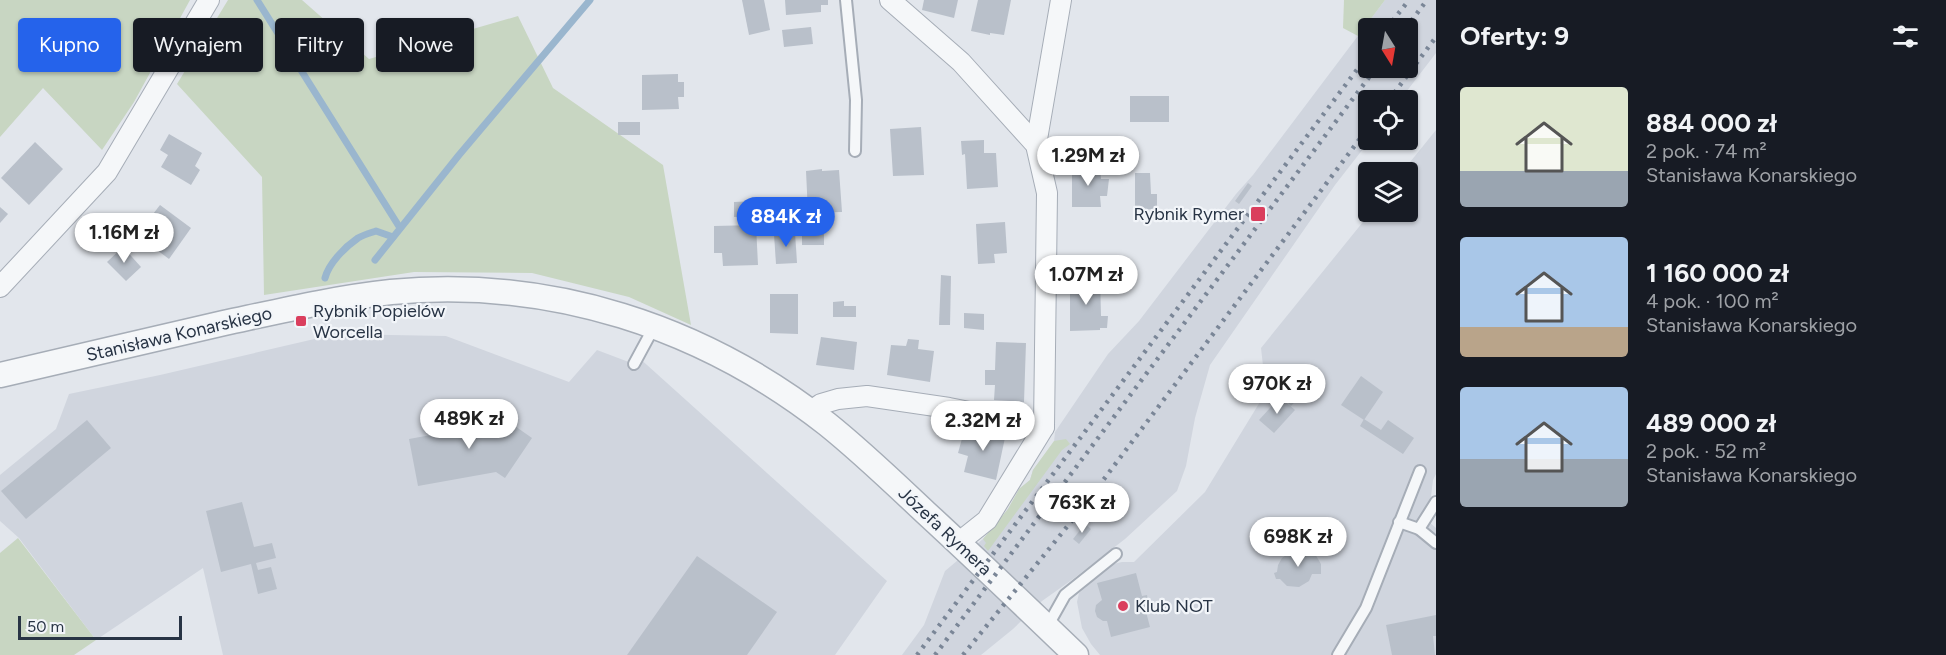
<!DOCTYPE html>
<html lang="pl">
<head>
<meta charset="utf-8">
<style>
  :root { --surface:#171b24; --page:#242831; --text:#f1f3f6; --muted:#9ea1a6; --accent:#2563eb }
  body { margin:0; font-family:Figtree,sans-serif; background:var(--page); color:var(--text); height:100vh; display:flex; flex-direction:column; font-size:22px; white-space:nowrap }
  * { box-sizing:border-box; margin:0 }
  p { font-size:20px; color:var(--muted) }
  .icon { flex:none; width:33px; height:33px; fill:none; stroke:currentColor; stroke-width:2; stroke-linecap:round; stroke-linejoin:round }
  .map { position:relative; flex:1; overflow:hidden }
  .panel { display:flex; flex-direction:column; background:var(--surface); width:510px }
  .panel>* { flex:none }
  .hud { position:absolute; left:18px; top:18px; width:570px; height:54px; display:flex; gap:12px }
  .needle { width:39px; rotate:169deg }
  .controls { position:absolute; left:1358px; top:18px; display:grid; gap:12px }
  .controls a { display:grid; place-items:center; width:60px; height:60px; border-radius:6px; background:var(--surface); box-shadow:0 2px 4px #0004; font-size:30px }
  .scale { position:absolute; left:18px; bottom:15px; width:164px; box-sizing:border-box; padding-left:6px; border:3px solid #283445; border-top:0; font-size:16px; line-height:21px; white-space:nowrap; color:#283445; -webkit-text-stroke:4px #f2f5f9; paint-order:stroke }
  .price { position:absolute; translate:-50% -51px; padding:0 14px; border-radius:21px; background:#fff; color:#222; font-size:20px; line-height:39px; filter:drop-shadow(0 2px 3px #0008) }
  .price::after { content:''; position:absolute; left:50%; top:36px; width:18px; height:14px; margin-left:-9px; background:inherit; clip-path:polygon(0 0,100% 0,50% 100%) }
  .price.on { background:var(--accent); color:#fff }
  ul { padding:0; list-style:none }
  li { display:flex; align-items:center; gap:18px; height:150px; padding:0 24px }
  li span { display:grid; place-items:center; flex:none; width:168px; height:120px; border-radius:6px; color:#555 }
  li>.icon { margin-inline-start:auto }
  span .icon { width:72px; height:72px; fill:#fffc; stroke-width:1 }
  li b { font-size:26px }
  h2 { display:flex; justify-content:space-between; align-items:center; height:72px; padding:0 24px; font-size:26px }
  .chip { padding:0 21px; border-radius:6px; background:var(--surface); box-shadow:0 2px 4px #0004; font-size:21px; line-height:54px }
  .chip.on { background:var(--accent); color:#fff }
  main { display:flex; flex:1; min-height:0 }
  .map>svg:first-child { display:block }
  .built { fill:#d0d5de; fill-rule:evenodd }
  .green { fill:#c8d6c2 }
  .lines { fill:none; stroke-linecap:round; stroke-linejoin:round }
  .stream { stroke:#9ab6ce; stroke-width:7 }
  .building { fill:#b9c0ca }
  .service-casing { stroke:#a6adb7; stroke-width:14 }
  .minor-casing { stroke:#a6adb7; stroke-width:22 }
  .tertiary-casing { stroke:#a6adb7; stroke-width:27 }
  .service { stroke:#f5f7f9; stroke-width:10 }
  .minor { stroke:#f5f7f9; stroke-width:20 }
  .tertiary { stroke:#f5f7f9; stroke-width:24 }
  .rail { stroke:#7a8697; stroke-width:4.5; stroke-dasharray:3 6; stroke-linecap:butt }
  .poi-dot { fill:#da3e5d; stroke:#f2f5f9; stroke-width:2 }
  .labels { text-anchor:middle; stroke-width:4.5; stroke-linejoin:round; paint-order:stroke }
  .poi-label { font-size:18px; fill:#283445; stroke:#f2f5f9; text-anchor:start }
  .street-label { font-size:18px; fill:#283445; stroke:#f2f5f9 }
</style>
</head>
<body>
<main>
<div class="map">
<svg width="1436" height="655" viewBox="0 0 1436 655">
  <rect width="100%" height="100%" fill="#e2e6ec"/>
  <!-- built -->
  <g class="built">
    <path d="M1385,0H1436V53L1400,100H1368V140H1370L1335,185L1210,365L1195,418L1186,466L1177,491L1125,539L1073,579L1042,601L1013,629L981,655H902L924,625L945,571L983,539L1001,519L1015,498L1019,489L1030,480L1033,470L1054,442L1055,432L1108,354L1139,321L1236,194L1253,175ZM1368,28H1407V68H1368Z"/>
    <path d="M1436,130V474L1433,480L1428,521L1436,528V655H1100L1091,644L1082,628L1077,602L1079,593L1113,564L1122,562H1134L1205,492L1266,392L1261,348L1371,212H1407V172H1402Z"/>
    <path d="M336,334L446,336L569,382L597,350L634,364L637,356L887,581L835,655H223L203,568L96,640L19,538L0,521V475L56,429L69,394L160,375Z"/>
  </g>
  <!-- green -->
  <g class="green">
    <path d="M0,0H190L134,102L102,150L43,88L0,137Z"/>
    <path d="M228,0H302L369,59L518,16L553,88L663,165L691,325L629,297L532,273L414,272L264,295L262,177L177,84Z"/>
    <path d="M1344,0H1385L1358,36L1343,28Z"/>
    <path d="M1066,439L1070,444L1062,450L988,551L984,546L986,543L983,539L1008,509L1019,489L1030,480L1033,470L1054,441Z"/>
    <path d="M18,538L96,640L74,655H0V553Z"/>
  </g>
  <g class="lines">
    <!-- stream -->
    <g class="stream">
      <path d="M257,0L400,228"/>
      <path d="M375,260L459,155L590,0"/>
      <path d="M325,278C329,263 345,247 358,238C363,235 370,233 376,231L393,237"/>
    </g>
  </g>
  <!-- building -->
  <g class="building">
    <path d="M742,0H764L770,30L749,35Z"/>
    <path d="M785,0H828V5H821V12L786,15Z"/>
    <path d="M924,0H958L954,18L922,10Z"/>
    <path d="M978,0H1011L1004,35L990,33V35L971,31Z"/>
    <path d="M811,27L813,44L784,47L782,30Z"/>
    <path d="M678,74V82H684V97H678L679,109L642,110V75Z"/>
    <rect x="1130" y="96" width="39" height="26"/>
    <rect x="618" y="122" width="22" height="13"/>
    <path d="M921,127L924,175L893,176L890,129Z"/>
    <path d="M169,134L202,153L195,166L200,170L191,185L161,167L168,155L160,150Z"/>
    <path d="M984,140V153H996L998,187L967,189L965,154L962,155L961,141Z"/>
    <path d="M35,142L63,169L29,205L1,178Z"/>
    <path d="M1072,168H1100L1101,179H1109L1107,196H1100L1101,207H1072Z"/>
    <path d="M822,169V171L839,170L842,212L808,213L806,171Z"/>
    <path d="M1135,173H1150L1151,194H1157V209L1135,210Z"/>
    <path d="M1248,183L1252,186L1239,204L1235,201Z"/>
    <path d="M755,201L756,216L734,217V202Z"/>
    <path d="M160,205L191,228L169,259L137,235Z"/>
    <path d="M0,207L8,214L0,223Z"/>
    <path d="M817,221L818,232H824V245H802V236H806V233H803V222Z"/>
    <path d="M1005,222L1007,253L994,254L995,263L978,264L976,224Z"/>
    <path d="M756,225L758,265L723,266L722,253H714V226Z"/>
    <path d="M795,232L797,263L776,264L774,234Z"/>
    <path d="M123,247L141,267L126,281L107,262Z"/>
    <path d="M941,275L951,276L950,325H939Z"/>
    <path d="M1094,276H1100L1101,316H1108L1107,328H1100V330L1070,331V281L1094,280Z"/>
    <path d="M770,294H798V334L770,333Z"/>
    <path d="M844,301V306H856V317H833V302Z"/>
    <path d="M964,313L984,314V330L964,328Z"/>
    <path d="M821,337L857,342L854,370L816,365Z"/>
    <path d="M908,339L919,340L918,349L934,351L930,382L887,375L891,345L906,346Z"/>
    <path d="M996,342L1026,343L1024,402L994,400L995,385H985V370H995Z"/>
    <path d="M1361,376L1383,392L1364,420L1341,405Z"/>
    <path d="M1291,377L1306,390L1291,406L1277,393Z"/>
    <path d="M1280,397L1295,410L1274,433L1259,420Z"/>
    <path d="M485,405L532,438L505,478L496,472L418,486L409,439L469,428Z"/>
    <path d="M1364,419L1381,430L1388,420L1414,438L1403,454L1360,426Z"/>
    <path d="M87,420L111,448L26,519L1,491Z"/>
    <path d="M974,425L1006,433L996,480L964,472L968,456L958,453L963,435L971,437Z"/>
    <path d="M242,502L254,547L272,543L276,558L256,563L258,570L271,567L277,589L258,594L251,564L221,572L206,511Z"/>
    <path d="M1085,524L1091,529L1079,544L1073,539Z"/>
    <path d="M1307,546L1312,549L1321,564V574H1312L1309,581L1299,587L1287,586L1280,579H1276L1274,573L1277,572L1278,565L1282,558L1289,553L1303,554Z"/>
    <path d="M697,556L777,612L747,655H627Z"/>
    <path d="M1136,573L1142,596L1147,595L1149,607L1145,608L1150,627L1111,637L1107,621H1103L1097,617L1095,611L1096,605L1102,600L1097,583Z"/>
    <path d="M1436,615V636H1433L1435,655H1392L1386,625Z"/>
  </g>
  <g class="lines">
    <!-- service casing -->
    <g class="service-casing">
      <g id="service">
        <path d="M846,0L856,100L855,151"/>
        <path d="M634,364L654,327"/>
        <path d="M1399,522L1419,529L1436,543"/>
        <path d="M1419,529L1436,502"/>
        <path d="M1047,627L1065,595L1116,554"/>
        <path d="M1338,655L1366,608L1420,471"/>
      </g>
    </g>
    <!-- minor casing -->
    <g class="minor-casing">
      <g id="minor">
        <path d="M890,0L961,62L1036,145L1047,193L1044,427L987,520L958,543"/>
        <path d="M1036,145L1061,0"/>
        <path d="M0,287L107,172L209,0"/>
        <path d="M810,412L821,404L838,399L867,396L949,408L1044,427"/>
      </g>
    </g>
    <!-- tertiary casing -->
    <g class="tertiary-casing">
      <path id="tertiary" d="M0,375C75,358 149,340 224,323C280,311 335,298 391,292C550,277 702,326 827,424C862,452 894,483 926,513C977,560 1026,607 1076,655"/>
    </g>
    <!-- service -->
    <use href="#service" class="service"/>
    <!-- minor -->
    <use href="#minor" class="minor"/>
    <!-- tertiary -->
    <use href="#tertiary" class="tertiary"/>
    <!-- rail -->
    <g class="rail">
      <path d="M1387,28L1409,0"/>
      <path d="M1406,28L1427,0"/>
      <path d="M1389,100L1436,37"/>
      <path d="M917,655L1368,55"/>
      <path d="M935,655L1376,68"/>
      <path d="M963,655L1083,507L1368,128"/>
    </g>
  </g>
  <!-- markers -->
  <g class="poi-dot">
    <rect x="1250" y="206" width="16" height="16" rx="3"/>
    <rect x="295" y="315" width="12" height="12" rx="3"/>
    <circle cx="1123" cy="606" r="6"/>
  </g>
  <g class="labels">
    <!-- poi labels -->
    <g class="poi-label">
      <text x="1244" y="220" text-anchor="end">Rybnik Rymer</text>
      <text x="313" y="317">Rybnik Popielów<tspan x="313" dy="21">Worcella</tspan></text>
      <text x="1135" y="612">Klub NOT</text>
    </g>
    <!-- street labels -->
    <g class="street-label">
      <text transform="translate(179 334) rotate(-13)" y="6">Stanisława Konarskiego</text>
      <text transform="translate(945 531) rotate(43)" y="6">Józefa Rymera</text>
    </g>
  </g>
</svg>
<div class="controls">
<a><svg class="needle" viewBox="-14 -14 28 28"><path d="M0-13l5 13h-10z" fill="#e53935"/><path d="M0 13l5-13h-10z" fill="#9ea1a6"/></svg></a>
<a><svg class="icon" aria-label="locate" viewBox="0 0 24 24"><circle cx="12" cy="12" r="6"/><path d="M12 2v4M12 18v4M2 12h4M18 12h4"/></svg></a>
<a><svg class="icon" aria-label="layers" viewBox="0 0 24 24"><path d="M12 4l9 5-9 5-9-5zM3 14l9 5 9-5"/></svg></a>
</div>
<div class="scale">50 m</div>
<b class="price" style="left:1088px;top:187px">1.29M zł</b>
<b class="price on" style="left:786px;top:248px">884K zł</b>
<b class="price" style="left:124px;top:264px">1.16M zł</b>
<b class="price" style="left:1086px;top:306px">1.07M zł</b>
<b class="price" style="left:1277px;top:415px">970K zł</b>
<b class="price" style="left:469px;top:450px">489K zł</b>
<b class="price" style="left:983px;top:452px">2.32M zł</b>
<b class="price" style="left:1082px;top:534px">763K zł</b>
<b class="price" style="left:1298px;top:568px">698K zł</b>
<div class="hud">
<a class="chip on">Kupno</a>
<a class="chip">Wynajem</a>
<a class="chip">Filtry</a>
<a class="chip">Nowe</a>
</div>
</div>
<section class="panel">
<h2>Oferty: 9<svg class="icon" aria-label="filters" viewBox="0 0 24 24"><path d="M4 7h16M4 17h16"/><circle cx="9" cy="7" r="2"/><circle cx="15" cy="17" r="2"/></svg></h2>
<ul>
<li><span style="background:linear-gradient(#dfe7d0 70%,#9aa5b1 0)"><svg class="icon" aria-label="home" viewBox="0 0 24 24"><path d="M3 11l9-7 9 7M6 9v11h12V9"/></svg></span><div><b>884 000 zł</b><p>2 pok. · 74 m²</p><p>Stanisława Konarskiego</p></div></li>
<li><span style="background:linear-gradient(#a9c7e8 75%,#b9a48a 0)"><svg class="icon" aria-label="home" viewBox="0 0 24 24"><path d="M3 11l9-7 9 7M6 9v11h12V9"/></svg></span><div><b>1 160 000 zł</b><p>4 pok. · 100 m²</p><p>Stanisława Konarskiego</p></div></li>
<li><span style="background:linear-gradient(#a9c7e8 60%,#9aa5b1 0)"><svg class="icon" aria-label="home" viewBox="0 0 24 24"><path d="M3 11l9-7 9 7M6 9v11h12V9"/></svg></span><div><b>489 000 zł</b><p>2 pok. · 52 m²</p><p>Stanisława Konarskiego</p></div></li>
</ul>
</section>
</main>
</body>
</html>
